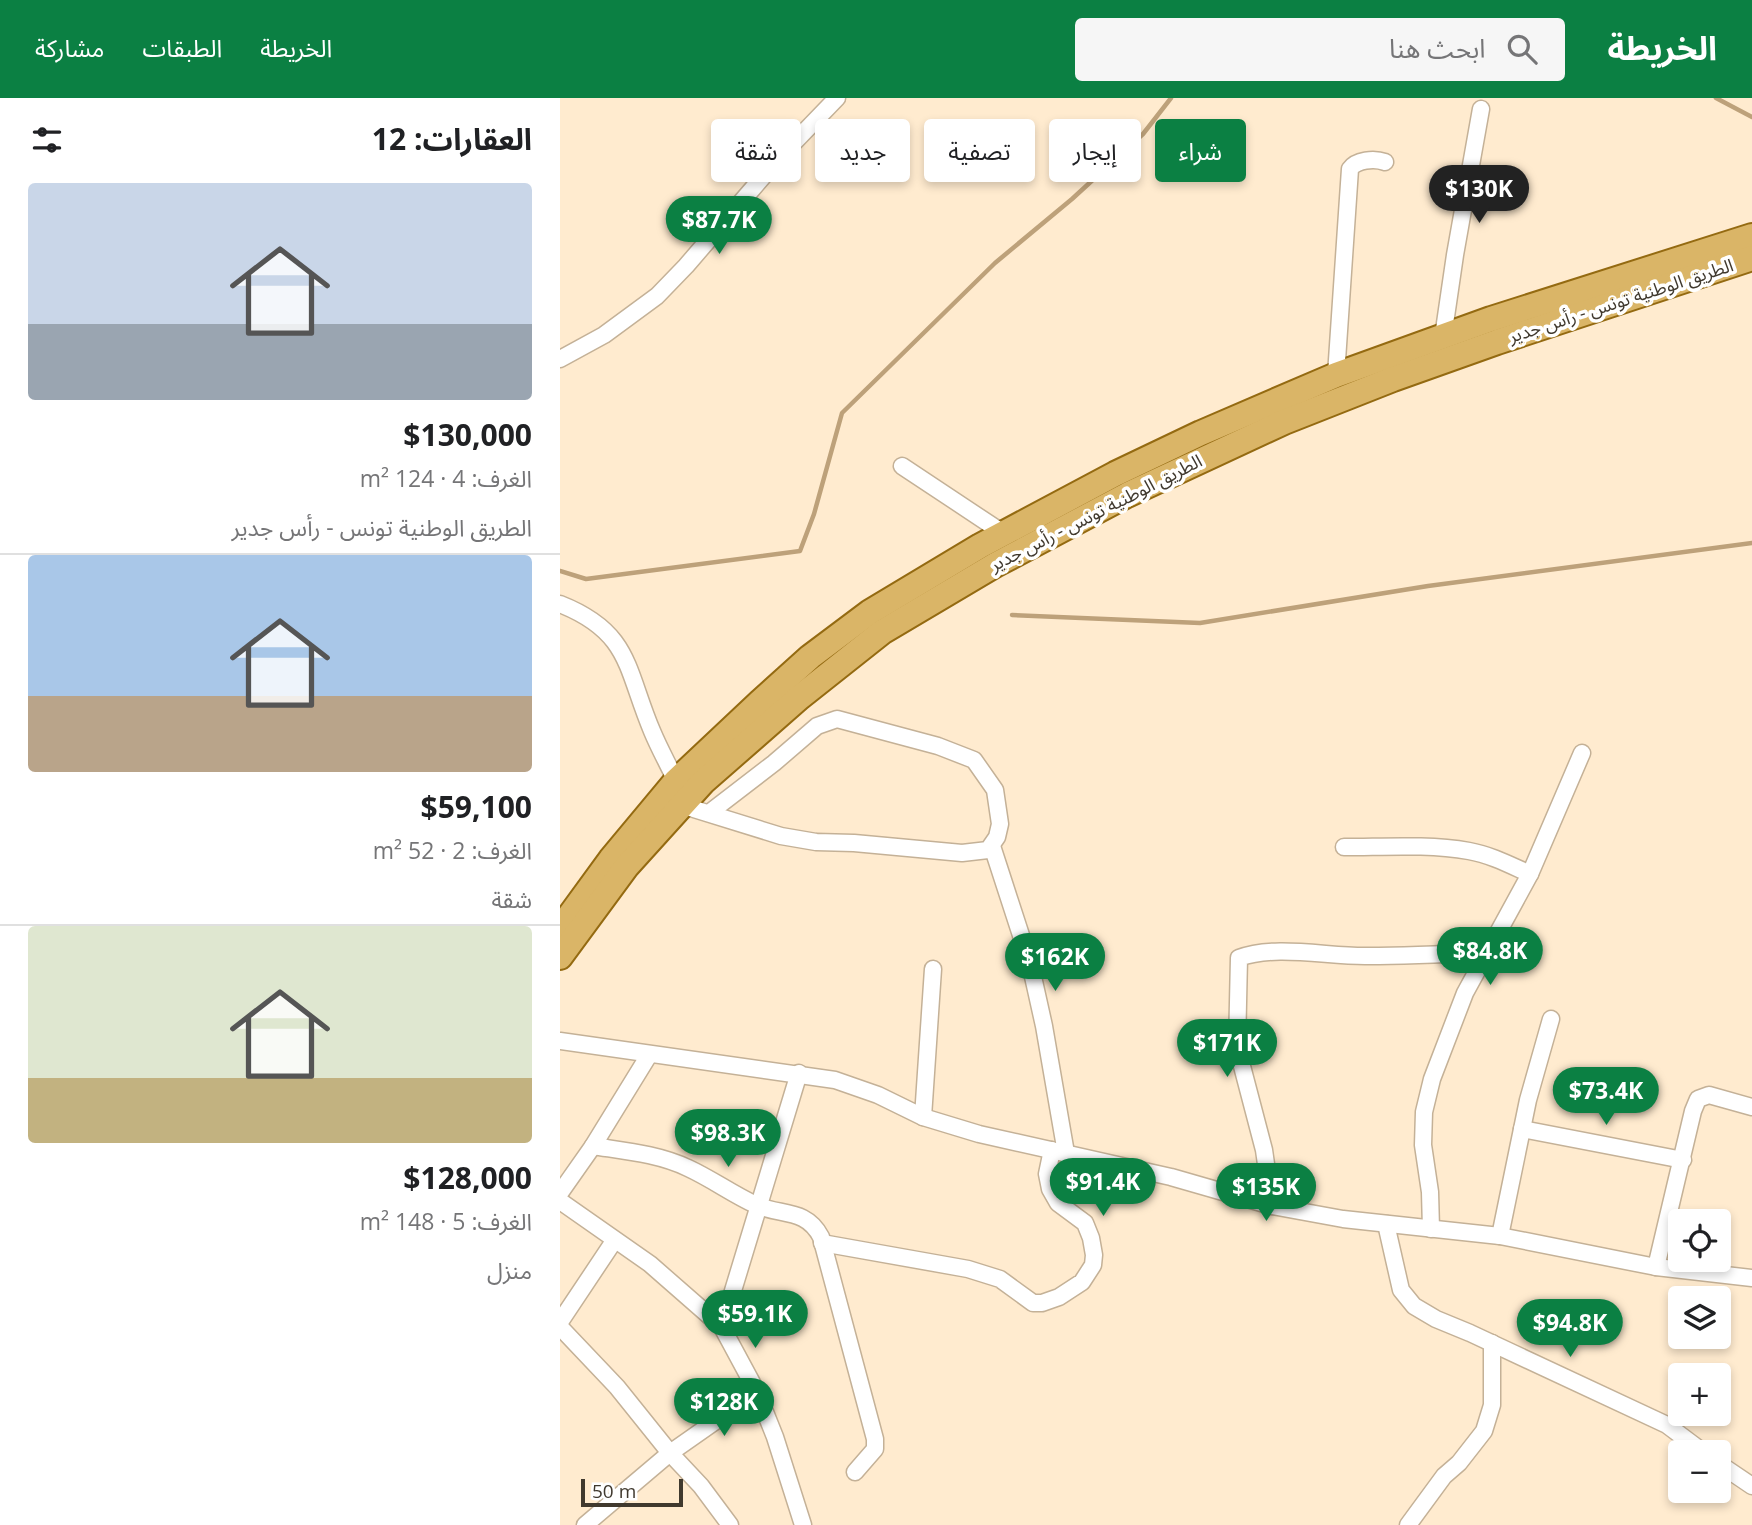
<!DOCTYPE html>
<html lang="ar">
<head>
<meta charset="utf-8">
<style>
  :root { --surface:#fff; --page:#f6f6f6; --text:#202124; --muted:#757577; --line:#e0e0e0; --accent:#0b8043 }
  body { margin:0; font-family:"Open Sans","Noto Sans Arabic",sans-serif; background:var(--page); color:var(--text); direction:rtl; height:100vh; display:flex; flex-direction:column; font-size:26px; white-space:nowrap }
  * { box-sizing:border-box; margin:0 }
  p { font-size:23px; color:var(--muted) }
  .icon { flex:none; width:38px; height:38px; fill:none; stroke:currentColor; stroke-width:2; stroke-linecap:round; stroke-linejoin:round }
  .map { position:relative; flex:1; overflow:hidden; direction:ltr }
  .sheet { display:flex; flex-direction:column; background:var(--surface); width:560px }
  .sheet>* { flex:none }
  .guide { position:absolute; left:21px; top:21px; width:665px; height:63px; direction:rtl; display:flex; gap:14px }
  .fabs { position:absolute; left:1108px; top:1111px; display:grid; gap:14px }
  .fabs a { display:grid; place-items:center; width:63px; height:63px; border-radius:7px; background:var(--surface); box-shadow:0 4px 10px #0003; font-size:35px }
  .scale { position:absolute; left:21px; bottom:18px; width:102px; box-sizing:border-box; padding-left:7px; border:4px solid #40392e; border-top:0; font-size:19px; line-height:24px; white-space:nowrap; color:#40392e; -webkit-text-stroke:5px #fff; paint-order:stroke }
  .price { position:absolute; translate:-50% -60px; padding:0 16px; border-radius:24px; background:var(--accent); color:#fff; font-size:23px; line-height:46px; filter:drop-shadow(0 2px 4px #0008) }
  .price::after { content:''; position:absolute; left:50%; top:42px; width:21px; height:16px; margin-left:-10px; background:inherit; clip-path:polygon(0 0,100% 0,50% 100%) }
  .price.selected { background:#222; color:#fff }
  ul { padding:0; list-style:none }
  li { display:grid; align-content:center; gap:14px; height:371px; padding:0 28px }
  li+li { border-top:2px solid var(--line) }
  li span { display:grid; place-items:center; height:217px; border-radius:7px; color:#555 }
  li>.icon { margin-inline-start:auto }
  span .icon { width:126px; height:126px; fill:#fffc; stroke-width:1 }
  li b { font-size:30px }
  h2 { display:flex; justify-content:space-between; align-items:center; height:84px; padding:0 28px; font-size:30px }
  .chip { padding:0 24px; border-radius:7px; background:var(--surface); box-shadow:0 4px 10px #0003; font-size:24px; line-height:63px }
  .chip.selected { background:var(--accent); color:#fff }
  header { display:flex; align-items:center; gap:42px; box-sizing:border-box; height:98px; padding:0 35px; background:var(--accent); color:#fff }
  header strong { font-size:33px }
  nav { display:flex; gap:38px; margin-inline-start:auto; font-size:24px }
  .search { width:490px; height:63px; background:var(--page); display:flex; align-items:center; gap:18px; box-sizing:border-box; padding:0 24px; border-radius:7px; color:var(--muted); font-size:26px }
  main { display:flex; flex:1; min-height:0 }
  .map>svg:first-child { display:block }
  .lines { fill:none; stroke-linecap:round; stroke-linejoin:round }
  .stream { stroke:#bda17a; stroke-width:4.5 }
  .minor-casing { stroke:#c4b197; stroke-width:19 }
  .primary-casing { stroke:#946a11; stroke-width:28 }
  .minor { stroke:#fff; stroke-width:16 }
  .primary { stroke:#dab567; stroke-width:24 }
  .labels { text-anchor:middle; stroke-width:7; stroke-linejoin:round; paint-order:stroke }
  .street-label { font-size:18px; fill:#40392e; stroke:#fff }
</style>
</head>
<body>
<header>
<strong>الخريطة</strong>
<div class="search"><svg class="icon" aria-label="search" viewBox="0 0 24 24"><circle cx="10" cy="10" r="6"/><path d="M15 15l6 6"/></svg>ابحث هنا</div>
<nav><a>الخريطة</a><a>الطبقات</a><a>مشاركة</a></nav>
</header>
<main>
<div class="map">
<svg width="1192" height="1427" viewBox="0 0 1192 1427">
  <rect width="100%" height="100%" fill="#ffebcf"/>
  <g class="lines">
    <!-- stream -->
    <g class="stream">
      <path d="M1156,0L1192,19"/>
      <path d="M0,473L26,481L240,453L254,416L282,315L435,165L512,101L583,36L611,0"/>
      <path d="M452,517L640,525L868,488L1192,445"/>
    </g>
    <!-- minor casing -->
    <g class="minor-casing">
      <g id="minor">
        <path d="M883,239L895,157L921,11"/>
        <path d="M0,261L44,237L97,198L126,168L219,60L277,0"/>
        <path d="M776,277L790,71C796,62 814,60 825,64"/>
        <path d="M342,368L443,435"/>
        <path d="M0,506C71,534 66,572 92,633C99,650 108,666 116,683"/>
        <path d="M121,707L221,738L256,744L294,745L402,755L428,752L437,739L440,726L435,692L414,662L378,648L277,621L257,628L214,665L149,715"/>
        <path d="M432,748L470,865L484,928L506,1055"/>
        <path d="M784,749C825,749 868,746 909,753C931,757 950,767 970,776"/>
        <path d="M0,943L275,982L318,997L363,1019L419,1036L611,1079L712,1108L783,1121L940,1138L1096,1169L1192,1180"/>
        <path d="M363,1019L373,871"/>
        <path d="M962,1031L1123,1062"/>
        <path d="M33,1048C65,1053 99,1056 128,1070C152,1081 172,1096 196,1107C221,1118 246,1110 261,1139L315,1341V1351L295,1374"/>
        <path d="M0,1095L33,1048L89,957"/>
        <path d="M0,1103L90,1166L162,1229L197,1294L215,1339L243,1427"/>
        <path d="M712,1108L704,1052L677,949L679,860C716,846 769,859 808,858C848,858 888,856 927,854"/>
        <path d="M826,1126L841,1192L854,1208L876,1221L910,1235L1107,1327L1143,1354"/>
        <path d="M871,1131L870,1094L863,1047L864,1014L872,981L905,895L970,776L1022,655"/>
        <path d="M940,1138L968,1002L991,921"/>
        <path d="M262,1145L408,1171L440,1181L473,1205H482L499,1199L522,1184L533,1167L534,1157L531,1140L525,1125L498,1105L490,1091L487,1076L492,1052"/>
        <path d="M1096,1169L1133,1013L1138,1001L1149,997L1192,1009"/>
        <path d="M0,1224L54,1143"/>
        <path d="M0,1229L57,1289L110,1355L141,1388L170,1427"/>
        <path d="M162,1229L239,975"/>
        <path d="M1158,1365L1192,1388"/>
        <path d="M25,1427L110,1355L197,1294"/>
        <path d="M848,1427L884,1378L899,1365L924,1333L932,1307V1245"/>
      </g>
    </g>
    <!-- primary casing -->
    <g class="primary-casing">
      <g id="primary">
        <path d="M0,831L51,761L116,683L200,604L250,559L310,514L420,448L555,376L641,335L776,277L931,221L1192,138"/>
        <path d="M0,859L67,768L143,684L240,599L322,534L435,467L567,397L724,324L833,281L937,244L1192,160"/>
      </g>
    </g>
    <!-- minor -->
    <use href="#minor" class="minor"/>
    <!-- primary -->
    <use href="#primary" class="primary"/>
  </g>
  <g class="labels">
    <!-- street labels -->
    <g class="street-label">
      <text transform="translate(1061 203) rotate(-18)" y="6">الطريق الوطنية تونس - رأس جدير</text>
      <text transform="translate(536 415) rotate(-27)" y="6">الطريق الوطنية تونس - رأس جدير</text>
    </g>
  </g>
</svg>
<div class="fabs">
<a><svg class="icon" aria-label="locate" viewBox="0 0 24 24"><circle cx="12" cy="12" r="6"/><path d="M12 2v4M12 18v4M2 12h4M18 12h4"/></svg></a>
<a><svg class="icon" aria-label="layers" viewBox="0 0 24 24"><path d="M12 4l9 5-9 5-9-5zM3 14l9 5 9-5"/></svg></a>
<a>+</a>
<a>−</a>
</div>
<div class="scale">50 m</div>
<b class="price selected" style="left:919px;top:127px">$130K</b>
<b class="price" style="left:159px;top:158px">$87.7K</b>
<b class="price" style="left:930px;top:889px">$84.8K</b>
<b class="price" style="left:495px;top:895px">$162K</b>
<b class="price" style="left:667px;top:981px">$171K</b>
<b class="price" style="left:1046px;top:1029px">$73.4K</b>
<b class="price" style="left:168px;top:1071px">$98.3K</b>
<b class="price" style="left:543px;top:1120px">$91.4K</b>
<b class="price" style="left:706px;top:1125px">$135K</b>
<b class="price" style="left:195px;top:1252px">$59.1K</b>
<b class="price" style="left:1010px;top:1261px">$94.8K</b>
<b class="price" style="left:164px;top:1340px">$128K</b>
<div class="guide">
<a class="chip selected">شراء</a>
<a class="chip">إيجار</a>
<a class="chip">تصفية</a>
<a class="chip">جديد</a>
<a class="chip">شقة</a>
</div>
</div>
<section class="sheet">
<h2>العقارات: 12<svg class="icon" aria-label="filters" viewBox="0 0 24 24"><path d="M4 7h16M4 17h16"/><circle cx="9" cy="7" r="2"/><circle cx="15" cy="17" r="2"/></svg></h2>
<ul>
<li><span style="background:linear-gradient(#c9d6e8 65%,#9aa5b1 0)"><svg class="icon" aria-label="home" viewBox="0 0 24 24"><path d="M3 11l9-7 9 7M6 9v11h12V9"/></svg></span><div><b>$130,000</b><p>الغرف: 4 · 124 m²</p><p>الطريق الوطنية تونس - رأس جدير</p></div></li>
<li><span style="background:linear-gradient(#a9c7e8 65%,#b9a48a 0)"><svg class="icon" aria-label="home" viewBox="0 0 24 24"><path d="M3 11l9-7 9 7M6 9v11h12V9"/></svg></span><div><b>$59,100</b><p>الغرف: 2 · 52 m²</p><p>شقة</p></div></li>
<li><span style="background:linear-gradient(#dfe7d0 70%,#c2b280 0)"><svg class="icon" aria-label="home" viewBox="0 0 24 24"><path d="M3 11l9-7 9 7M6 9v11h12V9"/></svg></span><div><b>$128,000</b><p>الغرف: 5 · 148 m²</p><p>منزل</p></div></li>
</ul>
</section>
</main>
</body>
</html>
